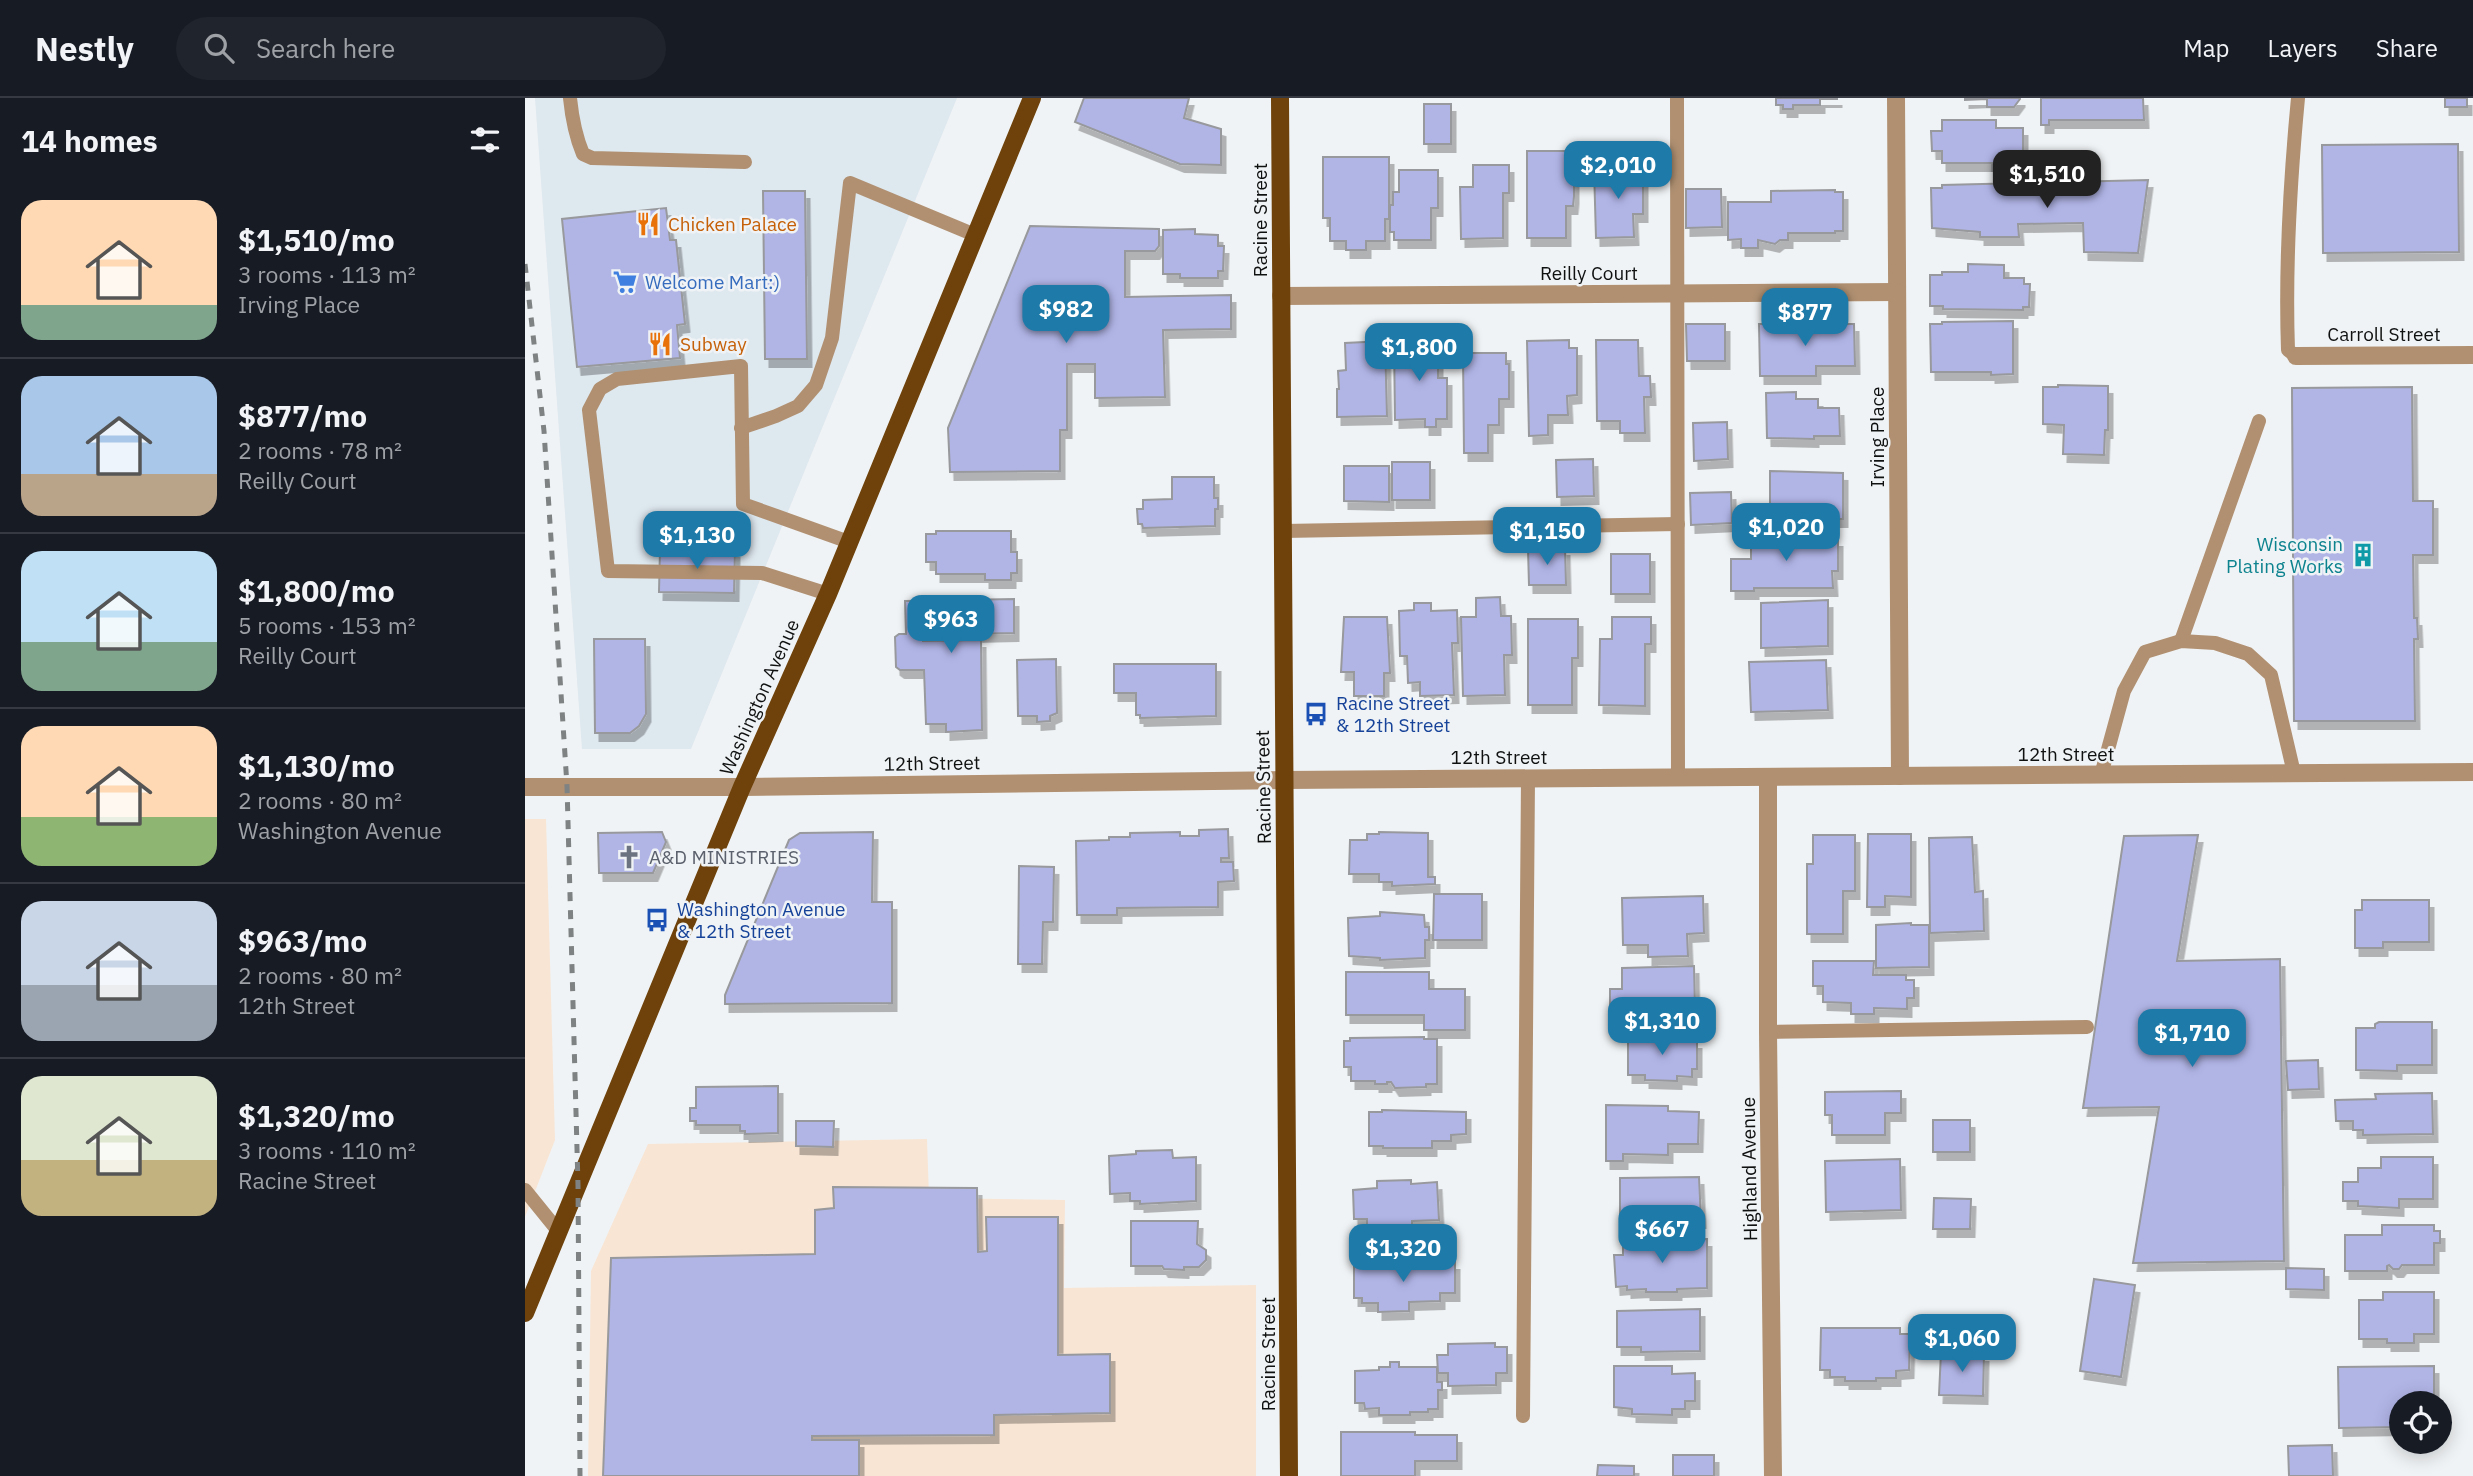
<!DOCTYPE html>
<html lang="en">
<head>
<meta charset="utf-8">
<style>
  :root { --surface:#171b24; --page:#20242c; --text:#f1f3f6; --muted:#9ea1a6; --line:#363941; --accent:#1e7aa8 }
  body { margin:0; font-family:"IBM Plex Sans",sans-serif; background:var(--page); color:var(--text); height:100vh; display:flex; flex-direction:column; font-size:26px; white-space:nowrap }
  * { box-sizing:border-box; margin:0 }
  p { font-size:23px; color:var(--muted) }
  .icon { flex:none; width:38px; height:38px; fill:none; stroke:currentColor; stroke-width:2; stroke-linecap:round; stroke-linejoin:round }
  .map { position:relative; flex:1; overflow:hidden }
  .panel { display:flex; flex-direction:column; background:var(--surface); width:525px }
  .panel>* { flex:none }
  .fabs { position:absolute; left:1864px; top:1293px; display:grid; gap:14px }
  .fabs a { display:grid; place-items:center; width:63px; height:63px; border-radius:50%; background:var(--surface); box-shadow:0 4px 18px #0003; font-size:35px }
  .price { position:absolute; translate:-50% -60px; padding:0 16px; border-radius:14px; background:var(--accent); color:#fff; font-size:23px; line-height:46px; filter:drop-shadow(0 2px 4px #0008) }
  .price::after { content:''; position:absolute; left:50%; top:42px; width:21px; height:16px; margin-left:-10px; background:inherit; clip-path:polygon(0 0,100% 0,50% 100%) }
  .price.active { background:#222; color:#fff }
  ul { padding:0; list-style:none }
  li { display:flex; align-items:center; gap:21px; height:175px; padding:0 21px }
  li+li { border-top:2px solid var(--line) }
  li span { display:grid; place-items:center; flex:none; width:196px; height:140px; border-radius:21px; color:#555 }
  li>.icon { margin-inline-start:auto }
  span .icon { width:84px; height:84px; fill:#fffc; stroke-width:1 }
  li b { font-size:30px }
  h2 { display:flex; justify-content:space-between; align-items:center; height:84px; padding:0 21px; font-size:30px }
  header { display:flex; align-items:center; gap:42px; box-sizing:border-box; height:98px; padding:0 35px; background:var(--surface); border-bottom:2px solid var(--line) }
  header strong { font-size:33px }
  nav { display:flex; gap:38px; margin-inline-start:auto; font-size:24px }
  .search { width:490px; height:63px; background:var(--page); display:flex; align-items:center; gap:18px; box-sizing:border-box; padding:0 24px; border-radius:38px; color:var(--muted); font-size:26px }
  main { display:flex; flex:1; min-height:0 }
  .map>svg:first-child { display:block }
  .built { fill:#dee8ef }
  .industrial { fill:#f8e5d4 }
  .building { fill:#b1b5e6; stroke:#98999c; stroke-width:2; filter:url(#shadow) }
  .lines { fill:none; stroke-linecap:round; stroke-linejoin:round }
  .service { stroke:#b09071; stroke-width:14 }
  .minor { stroke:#b09071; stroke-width:18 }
  .tertiary { stroke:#b09071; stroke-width:18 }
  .primary { stroke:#6e420a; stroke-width:18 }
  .rail { stroke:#7f8283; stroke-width:5; stroke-dasharray:9 9; stroke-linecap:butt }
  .labels { text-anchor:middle; stroke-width:5; stroke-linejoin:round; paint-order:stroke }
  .street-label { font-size:19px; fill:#0f1111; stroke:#f0f3f5 }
  .food-label { font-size:19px; fill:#c56008; stroke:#f0f3f5; text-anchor:start }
  .shop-label { font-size:19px; fill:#366cbe; stroke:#f0f3f5; text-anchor:start }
  .culture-label { font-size:19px; fill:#0d838f; stroke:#f0f3f5; text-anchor:end }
  .transit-label { font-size:19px; fill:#164399; stroke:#f0f3f5; text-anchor:start }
  .worship-label { font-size:19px; fill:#5b616d; stroke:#f0f3f5; text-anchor:start }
</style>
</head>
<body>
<header>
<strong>Nestly</strong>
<div class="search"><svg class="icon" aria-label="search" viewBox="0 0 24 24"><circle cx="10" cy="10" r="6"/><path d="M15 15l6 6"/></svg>Search here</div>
<nav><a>Map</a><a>Layers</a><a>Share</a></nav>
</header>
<main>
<section class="panel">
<h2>14 homes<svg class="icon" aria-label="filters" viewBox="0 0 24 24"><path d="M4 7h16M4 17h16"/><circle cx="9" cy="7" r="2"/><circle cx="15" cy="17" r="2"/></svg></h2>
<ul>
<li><span style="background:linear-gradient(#ffd9b3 75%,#7fa58c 0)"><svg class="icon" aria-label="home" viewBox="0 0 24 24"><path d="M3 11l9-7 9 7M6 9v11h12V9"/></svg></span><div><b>$1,510/mo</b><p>3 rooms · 113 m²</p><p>Irving Place</p></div></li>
<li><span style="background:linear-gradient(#a9c7e8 70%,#b9a48a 0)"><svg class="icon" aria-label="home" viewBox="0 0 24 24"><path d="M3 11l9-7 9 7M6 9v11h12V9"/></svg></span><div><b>$877/mo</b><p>2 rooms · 78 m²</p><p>Reilly Court</p></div></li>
<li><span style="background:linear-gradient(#bfe0f5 65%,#7fa58c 0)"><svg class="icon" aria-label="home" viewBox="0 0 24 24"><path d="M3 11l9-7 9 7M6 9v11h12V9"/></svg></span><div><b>$1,800/mo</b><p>5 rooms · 153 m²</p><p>Reilly Court</p></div></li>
<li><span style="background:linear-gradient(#ffd9b3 65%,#8fb573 0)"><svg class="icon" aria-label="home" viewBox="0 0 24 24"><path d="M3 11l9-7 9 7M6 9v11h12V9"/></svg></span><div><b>$1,130/mo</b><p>2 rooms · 80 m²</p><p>Washington Avenue</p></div></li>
<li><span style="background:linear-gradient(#c9d6e8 60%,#9aa5b1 0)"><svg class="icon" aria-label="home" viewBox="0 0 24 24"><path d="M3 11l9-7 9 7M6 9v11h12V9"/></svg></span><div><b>$963/mo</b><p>2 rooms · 80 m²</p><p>12th Street</p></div></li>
<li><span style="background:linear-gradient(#dfe7d0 60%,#c2b280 0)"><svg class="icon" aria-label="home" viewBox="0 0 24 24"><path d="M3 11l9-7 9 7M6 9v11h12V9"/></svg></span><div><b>$1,320/mo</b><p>3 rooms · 110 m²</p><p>Racine Street</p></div></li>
</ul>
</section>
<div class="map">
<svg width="1948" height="1378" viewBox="0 0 1948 1378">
  <defs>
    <filter id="shadow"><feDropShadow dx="4.5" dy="8" stdDeviation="0" flood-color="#0004"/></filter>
  </defs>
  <rect width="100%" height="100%" fill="#f0f3f5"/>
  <!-- built -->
  <path class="built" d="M10,0H432L166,651H57Z"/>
  <!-- industrial -->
  <g class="industrial">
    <path d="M0,721H21L30,1042L0,1119Z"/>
    <path d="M402,1041L404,1100L540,1102L539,1190L731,1187V1378H63L66,1173L123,1046Z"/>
  </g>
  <!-- building -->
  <g class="building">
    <path d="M559,0H664L659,20L696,31V67L655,66L550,24Z"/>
    <path d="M1251,0H1312V1H1295V7H1268V11H1258V7H1251Z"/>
    <path d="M1440,0H1495V1L1489,9H1462V1L1440,2Z"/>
    <path d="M1516,0H1618L1619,22H1524V27H1516Z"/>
    <rect x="1920" y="0" width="22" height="9"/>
    <rect x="899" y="6" width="27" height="40"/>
    <path d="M1417,22H1471V30H1498V73H1467V65H1417V53H1407L1406,33H1417Z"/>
    <path d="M1933,46L1934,154L1798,155L1797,47Z"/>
    <path d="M1002,53H1049V98L1048,108H1041V140H1002Z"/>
    <path d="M798,59H864V121H860V143H841V152H821V143H805V120H798Z"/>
    <path d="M948,67H984V95H978V140L936,141L935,89H948Z"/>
    <path d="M1118,69V116H1108L1109,139L1071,140L1069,70Z"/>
    <path d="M874,72H913V110H906V142H869V134H865V107H868V94H874Z"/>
    <path d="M1623,82L1613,155L1559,154L1558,125L1493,126L1494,139H1455V134L1407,130L1406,90H1417V87Z"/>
    <path d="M1161,91H1196L1197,129L1161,130Z"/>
    <path d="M1310,92V94H1318V133H1310V135H1263V142H1255L1250,146L1233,142V150H1216V141L1203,142V104H1246V93Z"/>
    <path d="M238,93H280L282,261H240Z"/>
    <path d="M141,110L145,142H151L160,226L152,227L155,260L52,269L37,121Z"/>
    <path d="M505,128L634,131V148L630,153H600V199L706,197V231L638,232L640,299L570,300V266H542V332H535V373L425,374L423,330Z"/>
    <path d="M670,131V136L693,137V148H699L698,173H693V180H655V176H638V132Z"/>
    <path d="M1443,166L1479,167V180H1499V186H1505L1504,209H1498V212L1418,211V208H1405V177H1417V174H1443Z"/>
    <path d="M1488,223V276L1466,277V274H1406L1405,226H1417V224Z"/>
    <path d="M1161,226H1200V263H1162Z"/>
    <path d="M1234,226H1329L1330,268H1291V278H1235Z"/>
    <path d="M913,242V280H922V321H911V329H900V321L870,322L869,243Z"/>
    <path d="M1044,242V250H1052V297L1042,298L1043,317H1023V337L1004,338L1002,243Z"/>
    <path d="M1071,242H1113L1114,278H1125L1126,299H1119L1120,335H1095V323H1072Z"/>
    <path d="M860,243L862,318L812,319V291H814L813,273L821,272L820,245Z"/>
    <path d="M938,255H981V266H984V301H974V327H963V355H939Z"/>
    <path d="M1533,287L1583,288V332H1580L1579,357L1538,356L1539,327L1518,326V289H1533Z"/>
    <path d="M1887,289L1888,403H1908V457H1888L1889,520H1892L1893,541H1889L1890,623H1769L1767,290Z"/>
    <path d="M1271,294V301H1293V310H1314L1315,338H1289V341L1242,340L1241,295Z"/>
    <path d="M1202,324L1203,361L1169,363L1168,325Z"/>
    <path d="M1068,361L1069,398L1032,399L1031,362Z"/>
    <rect x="867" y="364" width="38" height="38"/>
    <path d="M819,368H864V404L819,403Z"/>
    <path d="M1245,373L1318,375V421H1245Z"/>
    <path d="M647,379H689V400H693V411H690V428L618,430L617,426H613L612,411H618V402L647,401Z"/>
    <path d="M1206,394L1207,425L1166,427L1165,395Z"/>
    <path d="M411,433H486V454H492V475H486V482H460V476H411V464H401V436H411Z"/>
    <path d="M1226,433H1254V441H1313V473H1307L1308,490H1229V493H1206V461H1226Z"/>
    <path d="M1040,450L1041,487H1004L1003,451Z"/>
    <path d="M135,451L210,452L209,495L134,494Z"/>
    <rect x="1086" y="456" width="39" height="40"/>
    <path d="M975,499L976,518H986L987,557H979L980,597L938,598L936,519H951V500Z"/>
    <path d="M489,501V535L398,537V543L456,542L457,632L421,634V626H401L399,572H375L371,569L370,539L374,536H381L380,503Z"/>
    <path d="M1303,502V548L1236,550V505Z"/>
    <path d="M889,505H906V513L932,512L933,545H927L929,597L895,598V584L883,585L882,558H875L874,513L889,512Z"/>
    <path d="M819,519H862L865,575H859V598H829V574H816Z"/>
    <path d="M1087,519H1126V546H1120V608L1074,607L1075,541H1087Z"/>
    <path d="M1003,521H1053V560H1047V607H1003Z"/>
    <path d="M69,541H120L121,616L114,628L105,635H70Z"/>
    <path d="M531,561L532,615L525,618V623L512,624V618H493L492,562Z"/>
    <path d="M1301,562L1303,612L1226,614L1224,564Z"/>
    <path d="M589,566H691V618L615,620V617H611V595H589Z"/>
    <path d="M703,731L704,760H696V764H708L709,783L693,784V809L592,810V817H552L551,743L584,742V739H605V735L655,734V738H674V732Z"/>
    <path d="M137,734L141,744L128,775H74L73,735Z"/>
    <path d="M348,734L347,804H367V905L200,906V897L264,742L275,735Z"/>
    <path d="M854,734L903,735V779H910V786L867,788V784H854V776H824L825,742H842V736H854Z"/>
    <path d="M1343,736H1386V799L1360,798V809H1342Z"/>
    <path d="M1288,737H1330V793H1318V836H1282V766H1288Z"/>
    <path d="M1673,737L1652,863L1755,861L1759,1163L1608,1165L1634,1009L1558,1010L1599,738Z"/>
    <path d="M1447,739L1450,794L1458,793L1459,833L1405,835L1404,740Z"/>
    <path d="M494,768L529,769L528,824H518L517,866H493Z"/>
    <path d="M909,796H957V842H908Z"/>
    <path d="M1178,798L1179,835L1162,836L1163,858L1123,859V847H1098L1097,800Z"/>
    <path d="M1837,802H1904V844H1858V850H1830V812H1837Z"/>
    <path d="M855,814L899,817L900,829H904V842H900V860L855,862V860L824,858L823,820L855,818Z"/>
    <path d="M1386,825V827H1404V869L1351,870V827Z"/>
    <path d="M1288,863H1349L1348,877H1381V882H1389V900H1382V911L1349,910V916H1326V905L1298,904V888H1288Z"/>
    <path d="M1169,868L1170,911H1149V919H1120V914H1098V909H1085V891H1097V870Z"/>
    <path d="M821,874H904V891H940V932H899V917H821Z"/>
    <path d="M1854,924H1907V967H1872V973L1831,972V930H1850V926Z"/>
    <path d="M1119,937H1152V943H1172V971H1167V979L1152,978V983L1120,982V977H1103V939H1119Z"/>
    <path d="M899,939V941H912V986H901V989L870,990L866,984H862V986H850V983H826V969H819V943H825V940Z"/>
    <path d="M1793,962L1794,991L1763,992L1761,963Z"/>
    <path d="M253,988V1035L220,1036V1033H215V1027H171V1023H165V1010H171V989Z"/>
    <path d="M1376,993V1015H1360V1037H1307V1017H1300V994Z"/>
    <path d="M1907,995L1908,1036L1838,1037V1032H1828V1023H1811L1810,1002L1851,1001L1850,996Z"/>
    <path d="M1081,1007L1143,1008V1013L1174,1014L1173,1046H1143V1057L1098,1056V1063H1081Z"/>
    <path d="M857,1012L941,1014V1036L926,1037V1043H907V1050H858V1048H844V1014H857Z"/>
    <rect x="1408" y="1022" width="37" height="32"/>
    <path d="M271,1023H309L308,1049L271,1048Z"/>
    <path d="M647,1052L648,1060L671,1059V1103L615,1106V1103H605V1095L585,1096L584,1058L611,1056V1053Z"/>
    <path d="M1856,1059H1908V1101H1874V1110L1833,1108V1103H1818V1084H1833V1070H1856Z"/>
    <path d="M1375,1061L1376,1112L1301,1114L1300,1063Z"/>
    <path d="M1174,1079L1176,1122H1167V1127H1153V1133H1120L1121,1126L1098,1125V1122H1095V1080Z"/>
    <path d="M886,1082V1086L912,1084L914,1122L887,1123V1131L853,1132V1130H842V1121H829L828,1092L852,1090V1083Z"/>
    <path d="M308,1089L452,1090L453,1154L462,1153L461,1119H533V1257L585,1256V1315L469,1317V1337L287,1338V1342H334V1378H78L86,1160L290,1156V1112L309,1110Z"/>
    <path d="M1409,1100L1446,1101L1445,1131H1408Z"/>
    <path d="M606,1123H673L672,1146L681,1152V1162L674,1169H659V1172L639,1171L637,1168H606Z"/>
    <path d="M1857,1127H1909V1133H1915V1145H1909V1167H1877L1874,1171H1868L1864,1167L1862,1168V1173H1820V1137H1857Z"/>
    <path d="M1182,1141V1190L1152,1191V1194H1121V1191L1102,1192V1188L1091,1189L1089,1157H1098V1142Z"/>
    <path d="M852,1164H930V1195H915V1203L884,1204V1213L853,1214V1205H837V1200H829V1168H852Z"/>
    <path d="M1761,1170L1799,1171V1192L1761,1191Z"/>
    <path d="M1569,1181L1610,1187L1596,1279L1555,1273Z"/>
    <path d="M1858,1194H1909V1236H1889V1245H1862V1241H1834V1202H1858Z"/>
    <path d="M1175,1211V1253L1116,1254V1249H1092V1213Z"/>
    <path d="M1296,1230H1375V1236H1385L1384,1272L1371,1273V1280H1351V1283H1320V1279H1305V1272H1295Z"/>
    <path d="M970,1245V1249H982V1275H971V1287L923,1288V1275H913L912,1257H923V1246Z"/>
    <path d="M1416,1254L1459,1256L1458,1298L1414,1297Z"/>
    <path d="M865,1264H874V1269H912V1284H917V1292H913V1311H903V1314H885V1317H854V1310L840,1311L839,1305H830V1273L854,1272V1269H865Z"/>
    <path d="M1089,1268H1147V1276L1170,1275V1303H1160V1311H1147V1317L1107,1316V1311L1089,1309Z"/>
    <path d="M1909,1268V1306H1876V1329L1814,1330L1813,1269Z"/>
    <path d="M816,1334H890V1337H932V1363H890V1378H816Z"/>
    <path d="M1807,1347L1808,1378H1764L1763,1348Z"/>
    <rect x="1148" y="1357" width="41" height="21"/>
    <path d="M1073,1367L1109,1368V1378H1072Z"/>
  </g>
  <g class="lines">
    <!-- service -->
    <g class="service">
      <path d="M45,0C47,20 50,37 58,56L67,60L220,64"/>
      <path d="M1152,0L1153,680"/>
      <path d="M1771,258L1763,252C1760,167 1765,84 1773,0"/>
      <path d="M216,330L251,318L273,308L291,287L307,240L325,85L450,137"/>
      <path d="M758,433L1153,426"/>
      <path d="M303,496L237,475L83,473L64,312L75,291L92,281L216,268L218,406L324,444"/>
      <path d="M1656,543L1734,323"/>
      <path d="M1576,677L1599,593L1620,554L1656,543L1690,545L1723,556L1746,577L1769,675"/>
      <path d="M1243,934L1562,929"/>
      <path d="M0,1092L34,1134"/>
      <path d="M998,1318L1003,680"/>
    </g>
    <!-- minor -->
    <g class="minor">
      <path d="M1371,0L1375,678"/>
      <path d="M756,198L1372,194"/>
      <path d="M1771,258L1948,257"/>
      <path d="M1243,679V934L1248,1378"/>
      <path d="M759,682L1948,674"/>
    </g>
    <!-- tertiary -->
    <path class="tertiary" d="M0,689H217L759,682"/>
    <!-- primary -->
    <g class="primary">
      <path d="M755,0L764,1378"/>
      <path d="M0,1215L217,689L303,496L507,0"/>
    </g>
    <!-- rail -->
    <path class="rail" d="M0,166L19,333L42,688L53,1087L55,1378"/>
  </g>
  <!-- icons -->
  <defs>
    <g id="restaurant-bare" transform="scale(1.89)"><path d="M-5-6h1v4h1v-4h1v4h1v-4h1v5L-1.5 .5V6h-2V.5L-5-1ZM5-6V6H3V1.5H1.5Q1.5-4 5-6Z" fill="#e8710a" stroke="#f0f3f5" stroke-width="2.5" paint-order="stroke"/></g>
    <g id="supermarket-bare" transform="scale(1.89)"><path d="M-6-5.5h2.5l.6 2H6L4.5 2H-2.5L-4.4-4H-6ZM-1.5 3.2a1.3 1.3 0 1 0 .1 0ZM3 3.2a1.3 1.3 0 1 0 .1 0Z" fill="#3f7fe0" stroke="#f0f3f5" stroke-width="2.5" paint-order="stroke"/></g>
    <g id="building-bare" transform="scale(1.89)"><path d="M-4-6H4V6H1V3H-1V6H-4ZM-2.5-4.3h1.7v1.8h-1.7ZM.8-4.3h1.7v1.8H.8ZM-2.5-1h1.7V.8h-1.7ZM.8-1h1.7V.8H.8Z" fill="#0f9aa8" stroke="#f0f3f5" stroke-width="2.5" paint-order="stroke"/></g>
    <g id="bus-bare" transform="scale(1.89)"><path d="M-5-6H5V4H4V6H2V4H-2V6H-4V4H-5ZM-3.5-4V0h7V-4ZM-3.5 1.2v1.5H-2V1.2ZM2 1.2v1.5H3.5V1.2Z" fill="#1a4fb4" stroke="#f0f3f5" stroke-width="2.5" paint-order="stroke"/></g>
    <g id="church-bare" transform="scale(1.89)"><path d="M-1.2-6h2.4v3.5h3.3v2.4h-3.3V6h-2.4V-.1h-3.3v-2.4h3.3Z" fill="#6b7280" stroke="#f0f3f5" stroke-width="2.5" paint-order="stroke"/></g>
  </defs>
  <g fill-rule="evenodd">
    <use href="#restaurant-bare" x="123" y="126"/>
    <use href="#supermarket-bare" x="100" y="184"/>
    <use href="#restaurant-bare" x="135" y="246"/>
    <use href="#building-bare" x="1838" y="457"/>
    <use href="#bus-bare" x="791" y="616"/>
    <use href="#church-bare" x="104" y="759"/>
    <use href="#bus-bare" x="132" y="822"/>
  </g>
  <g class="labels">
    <!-- street labels -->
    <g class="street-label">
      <text transform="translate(735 122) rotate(-90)" y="7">Racine Street</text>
      <text x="1064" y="182">Reilly Court</text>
      <text x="1859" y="243">Carroll Street</text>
      <text transform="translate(1352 339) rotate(-90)" y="7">Irving Place</text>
      <text transform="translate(234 599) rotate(-66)" y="7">Washington Avenue</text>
      <text x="1541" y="663">12th Street</text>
      <text x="974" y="666">12th Street</text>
      <text transform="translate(407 665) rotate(-1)" y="7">12th Street</text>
      <text transform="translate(738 689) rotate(-91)" y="7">Racine Street</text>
      <text transform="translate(1224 1071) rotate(-91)" y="7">Highland Avenue</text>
      <text transform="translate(743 1256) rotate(-90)" y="7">Racine Street</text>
    </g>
    <!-- food labels -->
    <g class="food-label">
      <text x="143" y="133">Chicken Palace</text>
      <text x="155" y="253">Subway</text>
    </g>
    <!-- shop labels -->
    <g class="shop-label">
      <text x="120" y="191">Welcome Mart:)</text>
    </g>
    <!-- culture labels -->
    <g class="culture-label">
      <text x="1818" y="453">Wisconsin<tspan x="1818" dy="22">Plating Works</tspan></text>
    </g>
    <!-- transit labels -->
    <g class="transit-label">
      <text x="811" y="612">Racine Street<tspan x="811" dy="22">&amp; 12th Street</tspan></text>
      <text x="152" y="818">Washington Avenue<tspan x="152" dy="22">&amp; 12th Street</tspan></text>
    </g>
    <!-- worship labels -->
    <g class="worship-label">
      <text x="124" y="766">A&amp;D MINISTRIES</text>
    </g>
  </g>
</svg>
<div class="fabs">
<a><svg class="icon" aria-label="locate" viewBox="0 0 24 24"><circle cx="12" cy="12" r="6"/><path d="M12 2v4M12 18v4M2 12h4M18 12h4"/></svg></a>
</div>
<b class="price" style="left:1093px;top:103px">$2,010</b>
<b class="price active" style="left:1522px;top:112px">$1,510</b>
<b class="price" style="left:541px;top:247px">$982</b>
<b class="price" style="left:1280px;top:250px">$877</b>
<b class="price" style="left:894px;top:285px">$1,800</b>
<b class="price" style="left:1261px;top:465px">$1,020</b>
<b class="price" style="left:1022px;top:469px">$1,150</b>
<b class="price" style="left:172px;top:473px">$1,130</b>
<b class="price" style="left:426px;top:557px">$963</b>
<b class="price" style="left:1137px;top:959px">$1,310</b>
<b class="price" style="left:1667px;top:971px">$1,710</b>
<b class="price" style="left:1137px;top:1167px">$667</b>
<b class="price" style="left:878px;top:1186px">$1,320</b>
<b class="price" style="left:1437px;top:1276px">$1,060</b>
</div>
</main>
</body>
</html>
